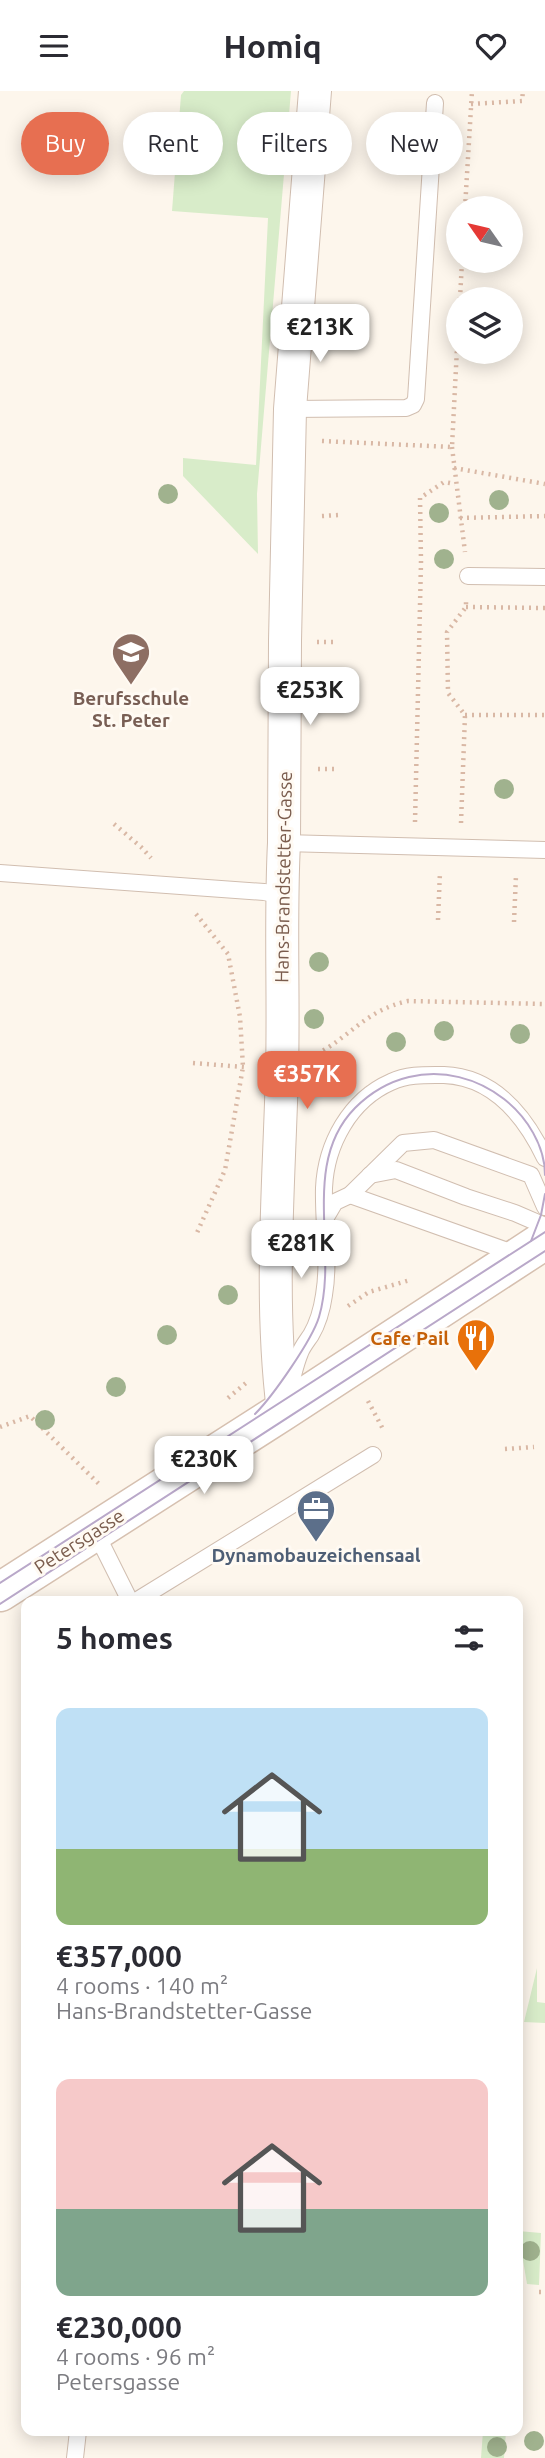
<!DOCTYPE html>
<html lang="en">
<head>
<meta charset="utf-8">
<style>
  :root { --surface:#fff; --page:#f7f7f7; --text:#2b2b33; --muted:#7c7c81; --accent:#e76f51 }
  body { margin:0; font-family:Ubuntu,sans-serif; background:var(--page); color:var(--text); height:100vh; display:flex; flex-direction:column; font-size:26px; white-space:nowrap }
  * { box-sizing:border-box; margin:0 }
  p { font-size:23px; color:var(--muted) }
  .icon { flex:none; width:38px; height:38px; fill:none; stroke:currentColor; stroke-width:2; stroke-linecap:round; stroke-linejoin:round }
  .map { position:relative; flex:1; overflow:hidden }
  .panel { position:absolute; left:21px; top:1505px; width:502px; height:840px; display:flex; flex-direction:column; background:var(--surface); border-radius:14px; box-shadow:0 4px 18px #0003 }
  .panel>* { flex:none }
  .top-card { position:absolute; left:21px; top:21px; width:504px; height:63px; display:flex; gap:14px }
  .needle { width:46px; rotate:304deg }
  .fabs { position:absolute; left:446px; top:105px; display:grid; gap:14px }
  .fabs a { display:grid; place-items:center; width:77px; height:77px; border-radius:50%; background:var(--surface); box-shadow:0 4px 18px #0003; font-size:35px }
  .price { position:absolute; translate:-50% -60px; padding:0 16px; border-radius:14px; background:#fff; color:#222; font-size:23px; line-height:46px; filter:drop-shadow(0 2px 4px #0008) }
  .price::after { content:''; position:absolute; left:50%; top:42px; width:21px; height:16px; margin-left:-10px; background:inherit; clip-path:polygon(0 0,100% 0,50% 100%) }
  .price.on { background:var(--accent); color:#fff }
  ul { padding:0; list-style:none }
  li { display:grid; align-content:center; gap:14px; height:371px; padding:0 35px }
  li span { display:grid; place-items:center; height:217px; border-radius:14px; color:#555 }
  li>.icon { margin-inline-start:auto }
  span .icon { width:126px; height:126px; fill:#fffc; stroke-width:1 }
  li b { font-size:30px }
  h2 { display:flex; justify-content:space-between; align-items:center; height:84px; padding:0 35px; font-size:30px }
  .chip { padding:0 24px; border-radius:32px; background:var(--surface); box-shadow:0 4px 18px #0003; font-size:24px; line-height:63px }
  .chip.on { background:var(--accent); color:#fff }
  header { display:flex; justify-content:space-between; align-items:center; height:91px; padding:0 35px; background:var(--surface); font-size:32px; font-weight:700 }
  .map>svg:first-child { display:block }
  .green { fill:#d8ecc9 }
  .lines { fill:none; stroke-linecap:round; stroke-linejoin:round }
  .lane-casing { stroke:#d1beb0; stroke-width:18 }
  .street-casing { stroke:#d1beb0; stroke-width:34 }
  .secondary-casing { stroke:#d6c0b0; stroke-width:41 }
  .path { stroke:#d9b8a5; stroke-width:4.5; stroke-dasharray:2 5; stroke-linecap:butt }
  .lane { stroke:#fff; stroke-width:16 }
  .street { stroke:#fff; stroke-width:32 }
  .secondary { stroke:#fff; stroke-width:38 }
  .tram { stroke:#b9a8c9; stroke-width:2 }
  .tree { fill:#a0b28e }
  .labels { text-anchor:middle; stroke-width:6; stroke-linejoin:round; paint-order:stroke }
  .education-label { font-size:19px; font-weight:bold; fill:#785e54; stroke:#fffaf3 }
  .street-label { font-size:19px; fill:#7a5c4d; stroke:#fffaf3 }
  .food-label { font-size:19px; font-weight:bold; fill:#c56008; stroke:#fffaf3; text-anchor:end }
  .service-label { font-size:19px; font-weight:bold; fill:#4e5e75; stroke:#fffaf3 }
</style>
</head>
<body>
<header><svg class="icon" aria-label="menu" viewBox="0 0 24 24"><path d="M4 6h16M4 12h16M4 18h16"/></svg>Homiq<svg class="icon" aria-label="heart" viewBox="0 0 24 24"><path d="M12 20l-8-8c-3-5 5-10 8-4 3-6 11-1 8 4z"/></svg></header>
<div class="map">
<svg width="545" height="2367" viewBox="0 0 545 2367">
  <rect width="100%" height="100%" fill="#fdf6ec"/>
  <!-- green -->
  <g class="green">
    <path d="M184,0H291L257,403L258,463L183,385V367L256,374L268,127L172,120L181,4Z"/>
    <path d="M537,1877V1911L545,1912V1932L524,1931Z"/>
    <path d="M518,2140L541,2142L539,2194L527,2193Z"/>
    <path d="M483,2340H506L504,2367H481Z"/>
  </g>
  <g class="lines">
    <!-- lane casing -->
    <g class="lane-casing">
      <g id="lane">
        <path d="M290,318L406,317L413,314L416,308L435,12"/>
        <path d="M468,485L545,486"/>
        <path d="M284,752L545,759"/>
        <path d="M0,782L264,801L281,804"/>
        <path d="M370,1084L396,1079L466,1106L515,1122L545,1135"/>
        <path d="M350,1104L516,1163"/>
        <path d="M325,1128L335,1111L350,1104L403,1052L434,1049L531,1084L545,1116"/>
        <path d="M289,1298C293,1286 295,1274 300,1262C302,1256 307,1250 311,1244C318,1232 322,1218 324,1204C330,1169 323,1133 324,1097C326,1053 350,1009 391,991C408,983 426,984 444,984C494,986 525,1025 545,1067"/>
        <path d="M95,1440L130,1510"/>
        <path d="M136,1510L373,1364"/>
        <path d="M75,2367L78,2340"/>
      </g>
    </g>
    <!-- street casing -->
    <g class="street-casing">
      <path id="street" d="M283,1320C269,1207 279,1094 282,981C284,905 280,829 284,752L285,550L290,318L315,0"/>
    </g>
    <!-- secondary casing -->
    <g class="secondary-casing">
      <path id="secondary" d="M0,1501L283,1320L545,1149"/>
    </g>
    <!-- path -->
    <g class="path">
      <path d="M471,13L522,10L523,0"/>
      <path d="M465,117L472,0"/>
      <path d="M460,208L462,170"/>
      <path d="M322,350L452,356L458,237"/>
      <path d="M452,356L465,461"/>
      <path d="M454,377L545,393"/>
      <path d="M322,425L339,424"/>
      <path d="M460,427L545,425"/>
      <path d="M466,516L545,517"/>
      <path d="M317,551H337"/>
      <path d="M465,624H545"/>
      <path d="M318,678H334"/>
      <path d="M415,731L421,471L420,407L444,391L455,393"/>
      <path d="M461,732L465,624L448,602L447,541L466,516V511"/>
      <path d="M114,733L141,756L151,767"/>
      <path d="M196,823L228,863L240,926L243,976L225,1079L196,1144"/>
      <path d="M438,829L440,781"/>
      <path d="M514,831L516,784"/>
      <path d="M317,963C351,945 366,919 408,910L545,913"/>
      <path d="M193,972L244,976"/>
      <path d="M348,1215L369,1201L410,1189"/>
      <path d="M228,1307L246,1292"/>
      <path d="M368,1310L384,1340"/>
      <path d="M0,1336L30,1325L100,1394"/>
      <path d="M505,1358L534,1356"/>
      <path d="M539,2201H545"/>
    </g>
    <!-- lane -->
    <use href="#lane" class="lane"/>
    <!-- street -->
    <use href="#street" class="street"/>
    <!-- secondary -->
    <use href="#secondary" class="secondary"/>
    <!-- tram -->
    <g class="tram">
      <path d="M531,1150L541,1124L545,1103"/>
      <path d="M255,1323C273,1305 312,1249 319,1226C339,1159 300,1073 355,1017C371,1001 388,991 409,986C443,978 477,987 504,1008C527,1026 545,1055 545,1084"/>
      <path d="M0,1492L545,1141"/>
      <path d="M0,1513L545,1160"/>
    </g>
  </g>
  <!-- trees -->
  <g class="tree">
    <circle cx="168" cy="403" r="10"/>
    <circle cx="499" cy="409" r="10"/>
    <circle cx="439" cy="422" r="10"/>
    <circle cx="444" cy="468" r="10"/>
    <circle cx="504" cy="698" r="10"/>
    <circle cx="319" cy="871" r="10"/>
    <circle cx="314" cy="928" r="10"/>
    <circle cx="444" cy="940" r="10"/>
    <circle cx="520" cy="943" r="10"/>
    <circle cx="396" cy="951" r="10"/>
    <circle cx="228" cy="1204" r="10"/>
    <circle cx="167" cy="1244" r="10"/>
    <circle cx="116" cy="1296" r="10"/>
    <circle cx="45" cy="1329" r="10"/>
    <circle cx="530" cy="2160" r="10"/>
    <circle cx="534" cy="2350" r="10"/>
    <circle cx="497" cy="2356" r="10"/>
  </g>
  <!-- icons -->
  <defs>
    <g id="school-pin" transform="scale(2.0125)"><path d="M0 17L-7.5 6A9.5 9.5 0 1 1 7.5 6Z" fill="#8d6e63" stroke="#fffaf3"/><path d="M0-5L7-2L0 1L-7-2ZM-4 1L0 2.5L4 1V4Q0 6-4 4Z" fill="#fff"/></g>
    <g id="restaurant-pin" transform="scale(2.0125)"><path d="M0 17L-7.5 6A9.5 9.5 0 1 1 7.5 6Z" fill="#e8710a" stroke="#fffaf3"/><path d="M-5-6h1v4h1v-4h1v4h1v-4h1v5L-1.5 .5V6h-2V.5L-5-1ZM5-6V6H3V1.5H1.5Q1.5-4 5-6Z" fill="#fff"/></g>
    <g id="office-pin" transform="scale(2.0125)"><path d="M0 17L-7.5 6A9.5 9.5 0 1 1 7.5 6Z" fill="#5c6f8a" stroke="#fffaf3"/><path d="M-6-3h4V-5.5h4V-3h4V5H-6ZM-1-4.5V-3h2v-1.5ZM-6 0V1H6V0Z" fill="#fff"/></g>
  </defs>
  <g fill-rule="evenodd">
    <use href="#school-pin" x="131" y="561"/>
    <use href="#restaurant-pin" x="476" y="1247"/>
    <use href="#office-pin" x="316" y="1418"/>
  </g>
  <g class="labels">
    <!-- education labels -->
    <g class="education-label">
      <text x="131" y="614">Berufsschule<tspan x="131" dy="22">St. Peter</tspan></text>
    </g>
    <!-- street labels -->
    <g class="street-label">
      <text transform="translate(283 786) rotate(-89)" y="7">Hans-Brandstetter-Gasse</text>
      <text transform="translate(79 1450) rotate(-33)" y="7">Petersgasse</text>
    </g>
    <!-- food labels -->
    <g class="food-label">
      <text x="449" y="1254">Cafe Pail</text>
    </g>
    <!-- service labels -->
    <g class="service-label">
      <text x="316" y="1471">Dynamobauzeichensaal</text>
    </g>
  </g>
</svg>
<div class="fabs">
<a><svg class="needle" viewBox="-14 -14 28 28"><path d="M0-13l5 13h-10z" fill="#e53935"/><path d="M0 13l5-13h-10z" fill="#7c7c81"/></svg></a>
<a><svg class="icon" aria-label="layers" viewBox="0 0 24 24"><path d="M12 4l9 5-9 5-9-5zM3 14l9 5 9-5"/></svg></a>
</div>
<b class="price" style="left:320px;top:273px">€213K</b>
<b class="price" style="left:310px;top:636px">€253K</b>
<b class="price on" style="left:307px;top:1020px">€357K</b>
<b class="price" style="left:301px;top:1189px">€281K</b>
<b class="price" style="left:204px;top:1405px">€230K</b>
<div class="top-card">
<a class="chip on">Buy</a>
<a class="chip">Rent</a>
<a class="chip">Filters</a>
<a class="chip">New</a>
</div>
<section class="panel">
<h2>5 homes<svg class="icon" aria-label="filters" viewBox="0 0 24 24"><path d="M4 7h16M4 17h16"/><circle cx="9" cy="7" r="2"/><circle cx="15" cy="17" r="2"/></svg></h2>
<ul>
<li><span style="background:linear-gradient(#bfe0f5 65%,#8fb573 0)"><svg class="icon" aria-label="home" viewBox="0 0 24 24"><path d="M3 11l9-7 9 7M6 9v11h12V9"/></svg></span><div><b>€357,000</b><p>4 rooms · 140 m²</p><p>Hans-Brandstetter-Gasse</p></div></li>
<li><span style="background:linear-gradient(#f6c9c9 60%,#7fa58c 0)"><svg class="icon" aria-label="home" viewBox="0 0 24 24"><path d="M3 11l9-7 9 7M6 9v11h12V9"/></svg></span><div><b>€230,000</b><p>4 rooms · 96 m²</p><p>Petersgasse</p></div></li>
</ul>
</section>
</div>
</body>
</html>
